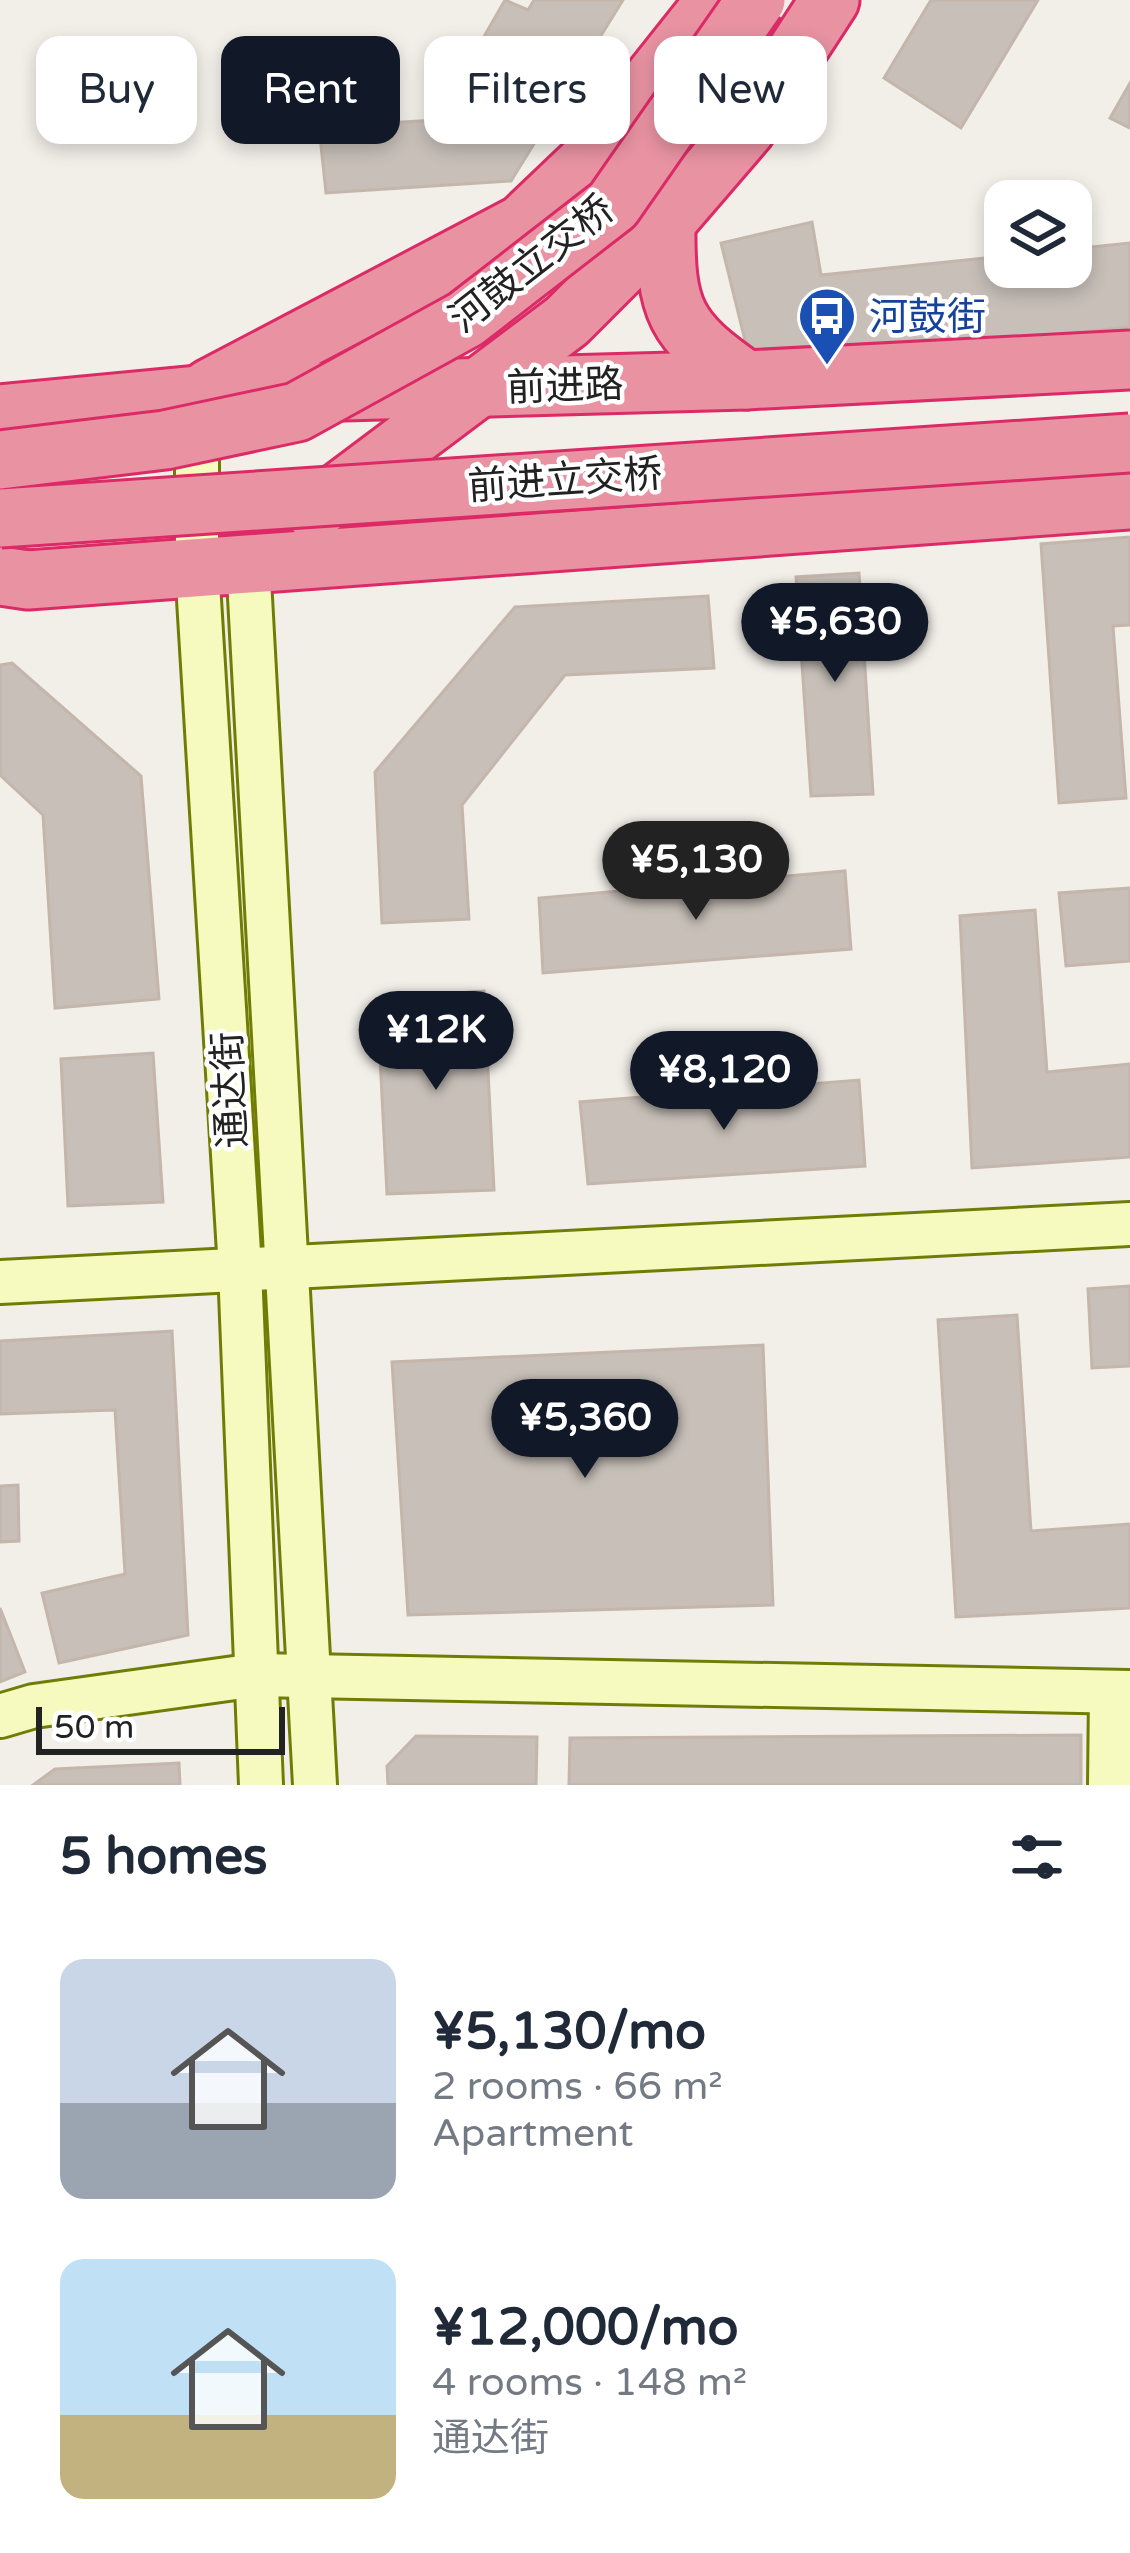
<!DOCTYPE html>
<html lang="en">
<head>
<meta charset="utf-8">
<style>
  :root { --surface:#fff; --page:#f2f2f3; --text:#1f2937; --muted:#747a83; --accent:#111827 }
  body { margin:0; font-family:"Varela Round","Noto Sans SC",sans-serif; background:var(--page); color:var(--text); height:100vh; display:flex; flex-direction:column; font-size:45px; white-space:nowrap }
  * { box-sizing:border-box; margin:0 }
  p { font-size:39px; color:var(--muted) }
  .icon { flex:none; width:66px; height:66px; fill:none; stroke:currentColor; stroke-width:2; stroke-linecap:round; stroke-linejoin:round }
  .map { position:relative; height:1785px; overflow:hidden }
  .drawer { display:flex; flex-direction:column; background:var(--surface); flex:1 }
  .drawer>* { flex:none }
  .hud { position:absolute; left:36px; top:36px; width:1059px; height:108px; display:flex; gap:24px }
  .tools { position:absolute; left:984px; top:180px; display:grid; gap:24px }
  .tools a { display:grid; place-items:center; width:108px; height:108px; border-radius:24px; background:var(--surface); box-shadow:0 6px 18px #0003; font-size:60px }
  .scale { position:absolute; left:36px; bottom:30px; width:249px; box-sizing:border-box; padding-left:12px; border:6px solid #222; border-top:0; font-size:33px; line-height:42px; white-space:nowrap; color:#222; -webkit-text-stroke:9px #fff; paint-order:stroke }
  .price { position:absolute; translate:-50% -102px; padding:0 27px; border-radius:42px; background:var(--accent); color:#fff; font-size:39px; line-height:78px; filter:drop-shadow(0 3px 6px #0008) }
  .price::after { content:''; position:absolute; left:50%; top:72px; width:36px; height:27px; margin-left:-18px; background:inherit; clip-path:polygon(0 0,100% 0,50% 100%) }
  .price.current { background:#222; color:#fff }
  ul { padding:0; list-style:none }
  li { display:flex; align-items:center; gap:36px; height:300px; padding:0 60px }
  li span { display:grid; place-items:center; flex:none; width:336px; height:240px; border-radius:24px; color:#555 }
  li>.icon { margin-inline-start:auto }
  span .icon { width:144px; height:144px; fill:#fffc; stroke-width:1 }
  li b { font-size:51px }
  h2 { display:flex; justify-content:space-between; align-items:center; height:144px; padding:0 60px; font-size:51px }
  .tag { padding:0 42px; border-radius:24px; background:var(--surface); box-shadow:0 6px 18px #0003; font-size:42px; line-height:108px }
  .tag.current { background:var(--accent); color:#fff }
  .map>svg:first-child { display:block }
  .building { fill:#c7bfb8; stroke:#c4b6ab; stroke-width:3 }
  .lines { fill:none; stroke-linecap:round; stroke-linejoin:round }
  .secondary-casing { stroke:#707d05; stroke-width:48 }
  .highway-casing { stroke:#dc2a67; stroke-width:63 }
  .secondary { stroke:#f7fabf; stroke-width:42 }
  .highway { stroke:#e892a2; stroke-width:57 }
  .highway-bridge-casing { stroke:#dc2a67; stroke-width:63; stroke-linecap:butt }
  .highway-bridge { stroke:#e892a2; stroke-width:57 }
  .labels { text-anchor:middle; stroke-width:9; stroke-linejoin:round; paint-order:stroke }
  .street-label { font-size:39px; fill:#222; stroke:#fff }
  .transit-label { font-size:39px; fill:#164399; stroke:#fff; text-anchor:start }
</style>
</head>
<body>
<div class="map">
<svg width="1130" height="1785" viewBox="0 0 1130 1785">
  <rect width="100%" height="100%" fill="#f2efe9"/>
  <!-- building -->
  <g class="building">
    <path d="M505,0L528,10L534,0H623L511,181L326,193L319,127L436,120Z"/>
    <path d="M931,0H1038L961,128L884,78Z"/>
    <path d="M1130,83V128L1110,118Z"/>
    <path d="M812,222L821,275L1005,256V267H1071V249L1130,243V327L751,365L721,243Z"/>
    <path d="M1130,537V625L1113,626L1126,798L1059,803L1041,544Z"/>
    <path d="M859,573L873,794L811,796L796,577Z"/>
    <path d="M708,596L714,668L565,675L462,805L469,919L382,923L375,772L515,607Z"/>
    <path d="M12,663L141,776L159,999L55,1008L43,815L0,775V665Z"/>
    <path d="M845,871L851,949L543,973L539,898Z"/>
    <path d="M1130,888V961L1066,966L1059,893Z"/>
    <path d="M1035,910L1047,1072L1130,1064V1157L972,1168L960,916Z"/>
    <path d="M484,991L494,1190L387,1194L377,999Z"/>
    <path d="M153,1053L163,1202L68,1206L61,1059Z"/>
    <path d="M859,1080L865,1166L588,1184L580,1102Z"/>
    <path d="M1130,1286V1366L1092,1368L1088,1289Z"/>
    <path d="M1017,1315L1031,1531L1130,1524V1608L956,1617L938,1320Z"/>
    <path d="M172,1331L188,1635L59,1663L42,1593L125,1574L115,1410L0,1414V1341Z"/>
    <path d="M763,1345L773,1605L408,1615L392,1362Z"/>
    <path d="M18,1485L19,1541L0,1542V1486Z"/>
    <path d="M0,1608L25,1672L0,1682Z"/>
    <path d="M1081,1735V1785H569L570,1738Z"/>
    <path d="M416,1736L537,1737L536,1785H388L387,1766Z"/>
    <path d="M179,1763L180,1785H33L55,1769Z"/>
  </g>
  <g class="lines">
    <!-- secondary casing -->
    <g class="secondary-casing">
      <g id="secondary">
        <path d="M197,408V567L240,1269L261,1785"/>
        <path d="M248,561L315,1785"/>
        <path d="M0,1282L1130,1224"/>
        <path d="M0,1716L34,1706L256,1675L1130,1692"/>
        <path d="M1110,1785L1111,1692"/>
      </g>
    </g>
    <!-- highway casing -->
    <g class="highway-casing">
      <g id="highway">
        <path d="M666,222C665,311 674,330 746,380"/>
        <path d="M210,388L522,224L588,161L716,0"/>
        <path d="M0,414L197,395L746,380L1130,360"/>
        <path d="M314,511L567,321L666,222L746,129L830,0"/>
        <path d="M0,576L28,580L1130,500"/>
      </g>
    </g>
    <!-- secondary -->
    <use href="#secondary" class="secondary"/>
    <!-- highway -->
    <use href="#highway" class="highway"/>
    <!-- highway-bridge casing -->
    <g class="highway-bridge-casing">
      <g id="highway-bridge">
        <path d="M0,460L165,440L297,412L466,319L613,205L756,0"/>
        <path d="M0,518L1130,443"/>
      </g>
    </g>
    <!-- highway-bridge -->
    <use href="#highway-bridge" class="highway-bridge"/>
  </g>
  <!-- icons -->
  <defs>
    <g id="bus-pin" transform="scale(3)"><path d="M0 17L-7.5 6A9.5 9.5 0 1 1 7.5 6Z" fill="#1a4fb4" stroke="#fff"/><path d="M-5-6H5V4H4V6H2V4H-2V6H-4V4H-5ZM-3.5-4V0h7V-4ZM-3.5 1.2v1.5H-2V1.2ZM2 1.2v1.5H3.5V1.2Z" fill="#fff"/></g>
  </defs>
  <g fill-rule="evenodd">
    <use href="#bus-pin" x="827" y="316"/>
  </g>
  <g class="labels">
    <!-- street labels -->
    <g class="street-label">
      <text transform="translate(531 263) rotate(-38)" y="14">河鼓立交桥</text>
      <text transform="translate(565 385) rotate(-2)" y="14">前进路</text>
      <text transform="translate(565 479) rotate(-4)" y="14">前进立交桥</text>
      <text transform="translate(229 1090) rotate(-93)" y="14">通达街</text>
    </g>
    <!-- transit labels -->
    <g class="transit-label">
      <text x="869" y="330">河鼓街</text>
    </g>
  </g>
</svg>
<div class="tools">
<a><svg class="icon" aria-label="layers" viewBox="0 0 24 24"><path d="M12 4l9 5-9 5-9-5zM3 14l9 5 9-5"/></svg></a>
</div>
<div class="scale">50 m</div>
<b class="price" style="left:835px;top:685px">¥5,630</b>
<b class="price current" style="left:696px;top:923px">¥5,130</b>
<b class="price" style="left:436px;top:1093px">¥12K</b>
<b class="price" style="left:724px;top:1133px">¥8,120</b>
<b class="price" style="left:585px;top:1481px">¥5,360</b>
<div class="hud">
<a class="tag">Buy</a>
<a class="tag current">Rent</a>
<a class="tag">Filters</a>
<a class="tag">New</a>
</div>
</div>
<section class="drawer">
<h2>5 homes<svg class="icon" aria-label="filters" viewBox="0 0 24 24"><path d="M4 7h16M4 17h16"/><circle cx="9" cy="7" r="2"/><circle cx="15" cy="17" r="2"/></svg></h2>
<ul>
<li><span style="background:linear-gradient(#c9d6e8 60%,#9aa5b1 0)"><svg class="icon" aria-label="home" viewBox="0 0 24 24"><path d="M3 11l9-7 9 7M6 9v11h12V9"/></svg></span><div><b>¥5,130/mo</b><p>2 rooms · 66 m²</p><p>Apartment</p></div></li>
<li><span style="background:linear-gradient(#bfe0f5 65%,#c2b280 0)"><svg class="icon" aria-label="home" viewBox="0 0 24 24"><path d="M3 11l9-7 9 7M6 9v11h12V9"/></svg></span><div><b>¥12,000/mo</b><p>4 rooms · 148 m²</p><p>通达街</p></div></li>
</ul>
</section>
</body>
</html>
